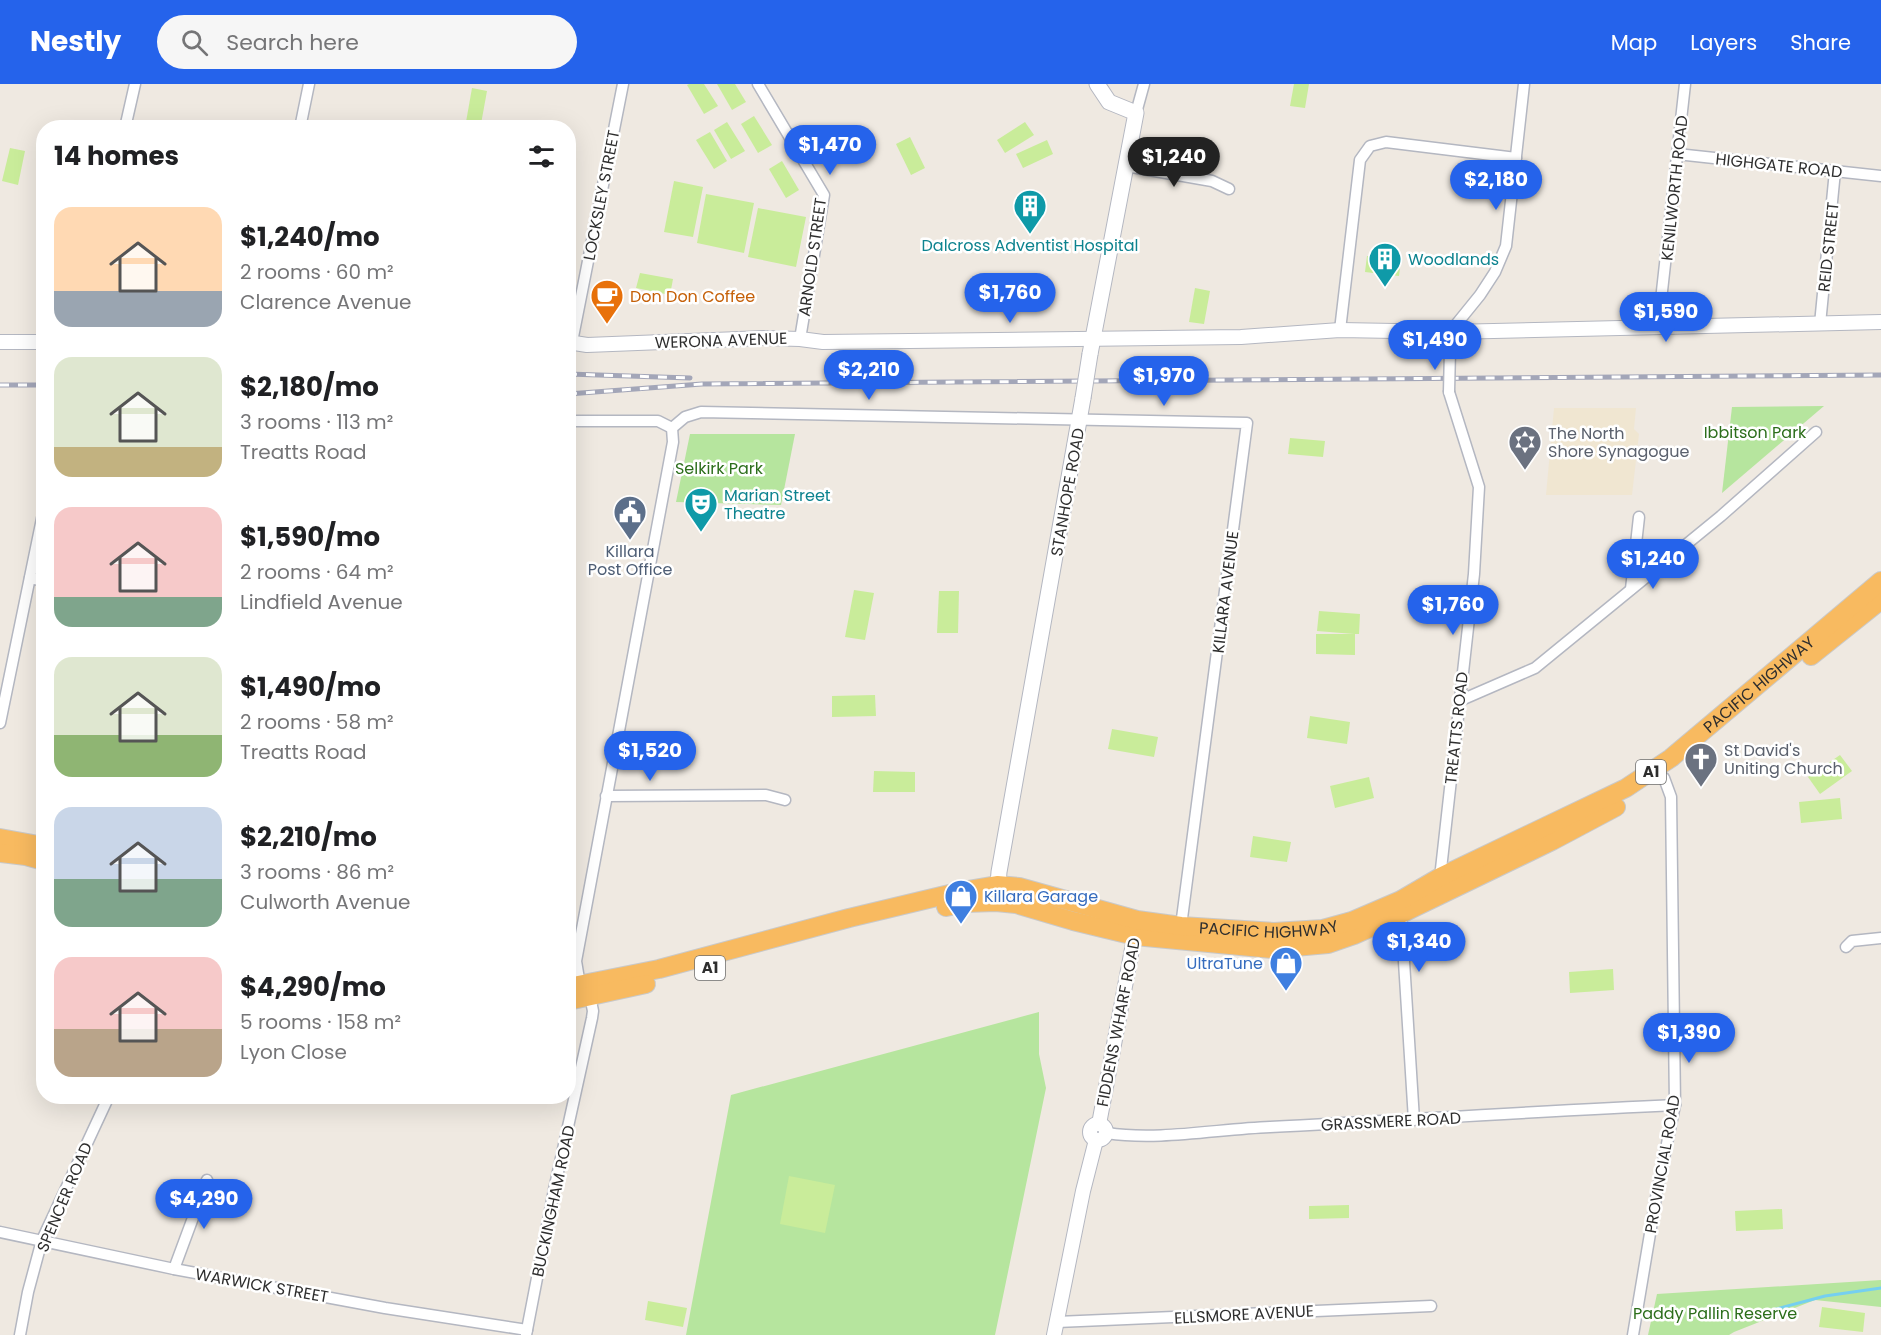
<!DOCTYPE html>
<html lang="en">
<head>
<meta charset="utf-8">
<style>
  :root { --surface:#fff; --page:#f6f6f6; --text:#202124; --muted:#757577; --accent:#2563eb }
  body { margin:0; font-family:Poppins,sans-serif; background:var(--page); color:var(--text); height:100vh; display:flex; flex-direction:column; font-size:22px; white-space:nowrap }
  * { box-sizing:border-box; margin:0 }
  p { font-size:20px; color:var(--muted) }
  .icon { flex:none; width:33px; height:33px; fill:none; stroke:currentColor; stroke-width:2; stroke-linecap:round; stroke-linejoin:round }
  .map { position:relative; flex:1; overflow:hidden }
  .side { position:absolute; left:36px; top:36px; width:540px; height:984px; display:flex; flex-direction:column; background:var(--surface); border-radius:24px; box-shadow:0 6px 24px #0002 }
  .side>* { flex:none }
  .price { position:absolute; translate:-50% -51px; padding:0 14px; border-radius:21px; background:var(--accent); color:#fff; font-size:20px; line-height:39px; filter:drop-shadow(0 2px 3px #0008) }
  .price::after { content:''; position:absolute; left:50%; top:36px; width:18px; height:14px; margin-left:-9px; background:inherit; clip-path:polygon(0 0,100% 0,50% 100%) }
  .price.selected { background:#222; color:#fff }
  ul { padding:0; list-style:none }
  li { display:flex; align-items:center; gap:18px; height:150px; padding:0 18px }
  li span { display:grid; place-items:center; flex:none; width:168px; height:120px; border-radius:18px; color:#555 }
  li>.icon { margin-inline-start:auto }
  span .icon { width:72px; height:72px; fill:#fffc; stroke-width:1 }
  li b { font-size:26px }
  h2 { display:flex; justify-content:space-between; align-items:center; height:72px; padding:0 18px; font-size:26px }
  header { display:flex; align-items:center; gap:36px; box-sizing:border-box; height:84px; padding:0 30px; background:var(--accent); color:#fff }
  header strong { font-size:28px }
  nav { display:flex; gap:33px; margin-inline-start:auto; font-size:21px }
  .search { width:420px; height:54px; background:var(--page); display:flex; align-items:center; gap:15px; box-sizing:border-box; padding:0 21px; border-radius:33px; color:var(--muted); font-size:22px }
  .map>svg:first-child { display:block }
  .education { fill:#f0e6d1 }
  .green { fill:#b6e59e }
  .pitch { fill:#c9ec9a }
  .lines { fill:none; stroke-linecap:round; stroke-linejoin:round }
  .stream { stroke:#75cff0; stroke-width:3 }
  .minor-casing { stroke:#b4b7c1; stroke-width:13 }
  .tertiary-casing { stroke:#b4b7c1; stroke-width:16 }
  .secondary-casing { stroke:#b4b7c1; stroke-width:17 }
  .trunk-casing { stroke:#c9c9c9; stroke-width:20 }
  .minor { stroke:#fff; stroke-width:10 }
  .tertiary { stroke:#fff; stroke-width:14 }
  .secondary { stroke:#fff; stroke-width:15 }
  .trunk { stroke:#f8ba60; stroke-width:18 }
  .rail-casing { stroke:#a3a6b8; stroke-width:5 }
  .rail { stroke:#fff; stroke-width:3; stroke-dasharray:9; stroke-linecap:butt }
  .minor-bridge-casing { stroke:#b4b7c1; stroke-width:13; stroke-linecap:butt }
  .secondary-bridge-casing { stroke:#b4b7c1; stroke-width:17; stroke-linecap:butt }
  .minor-bridge { stroke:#fff; stroke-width:10 }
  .secondary-bridge { stroke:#fff; stroke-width:15 }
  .labels { text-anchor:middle; stroke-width:5; stroke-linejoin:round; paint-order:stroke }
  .shield { fill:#fff; stroke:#6d6d6d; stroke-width:1.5 }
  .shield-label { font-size:15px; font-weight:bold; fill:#2e2e2e }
  .street-label { font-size:16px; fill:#2e2e2e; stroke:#fff }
  .culture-label { font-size:16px; fill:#0d838f; stroke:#fff; text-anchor:start }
  .food-label { font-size:16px; fill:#c56008; stroke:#fff; text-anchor:start }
  .park-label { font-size:16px; fill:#2c6e1b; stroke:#fff }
  .worship-label { font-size:16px; fill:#5b616d; stroke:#fff; text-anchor:start }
  .service-label { font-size:16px; fill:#4e5e75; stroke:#fff }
  .shop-label { font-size:16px; fill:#366cbe; stroke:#fff; text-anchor:start }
</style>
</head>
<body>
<header>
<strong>Nestly</strong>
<div class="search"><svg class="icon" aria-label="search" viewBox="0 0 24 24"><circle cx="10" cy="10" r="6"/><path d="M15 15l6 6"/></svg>Search here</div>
<nav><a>Map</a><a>Layers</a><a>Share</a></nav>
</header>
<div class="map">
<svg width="1881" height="1251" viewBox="0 0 1881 1251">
  <rect width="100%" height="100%" fill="#efe9e1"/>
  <!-- education -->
  <path class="education" d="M1554,324H1636L1634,345L1639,350L1632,411H1546Z"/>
  <!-- green -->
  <g class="green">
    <path d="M1824,322L1722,409L1732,323Z"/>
    <path d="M690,350H795L781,421L676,418Z"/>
    <path d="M1039,928V970L1046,1004L995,1251H686L731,1011Z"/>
    <path d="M1881,1196V1223L1815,1216L1734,1248L1729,1251H1648L1657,1210Z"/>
  </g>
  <!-- pitch -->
  <g class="pitch">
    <path d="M689,0H704L718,22L704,30L687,1Z"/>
    <path d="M717,0H735L746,18L732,26Z"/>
    <path d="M1294,0H1309L1305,24L1290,22Z"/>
    <path d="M472,4L487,7L481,40L466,38Z"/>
    <path d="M754,32L772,61L758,69L741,40Z"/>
    <path d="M727,38L745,67L731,75L714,46Z"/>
    <path d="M1025,38L1034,51L1005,69L997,56Z"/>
    <path d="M710,48L727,77L714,85L696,56Z"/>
    <path d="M910,53L925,84L911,91L896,60Z"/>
    <path d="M1047,56L1053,70L1023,84L1016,70Z"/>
    <path d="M10,64L25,67L18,101L2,97Z"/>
    <path d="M782,77L799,106L786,114L769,85Z"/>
    <path d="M674,97L703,103L693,153L664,148Z"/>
    <path d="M706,110L754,119L744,169L697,159Z"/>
    <path d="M758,124L806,133L796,183L748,173Z"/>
    <path d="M1367,172L1401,176L1399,192L1365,188Z"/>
    <path d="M640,189L673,195L670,211L636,204Z"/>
    <path d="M1195,204L1210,207L1204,240L1189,238Z"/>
    <path d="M1290,354L1325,357L1323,373L1288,370Z"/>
    <path d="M854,506L874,509L865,556L845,553Z"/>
    <path d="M939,507H959L958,549H937Z"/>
    <path d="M1319,527L1360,530L1359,550H1355V571L1316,570V550H1354L1317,547Z"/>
    <path d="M875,611L876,632L832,633V612Z"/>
    <path d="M1310,632L1350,638L1347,660L1307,654Z"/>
    <path d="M1112,645L1158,653L1154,673L1108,665Z"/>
    <path d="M1840,671L1852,687L1820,710L1808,693Z"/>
    <path d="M874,687L915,688V708H873Z"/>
    <path d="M1369,693L1374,714L1335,724L1330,702Z"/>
    <path d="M1840,714L1842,735L1801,739L1799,718Z"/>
    <path d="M1253,752L1291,758L1287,778L1250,773Z"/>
    <path d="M1613,885L1614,906L1570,909L1569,888Z"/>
    <path d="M789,1092L835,1101L825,1149L780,1140Z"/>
    <path d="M1349,1121V1134L1309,1135V1122Z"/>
    <path d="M1782,1125L1783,1145L1736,1147L1735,1127Z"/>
    <path d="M648,1217L687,1224L683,1243L645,1236Z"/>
    <path d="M1822,1223L1865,1229L1863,1248L1819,1243Z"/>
  </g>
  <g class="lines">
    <!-- stream -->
    <path class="stream" d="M1735,1236L1825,1212L1881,1204"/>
    <!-- minor casing -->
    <g class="minor-casing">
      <g id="minor">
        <path d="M758,0L824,111L800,255"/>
        <path d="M1136,29L1144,0"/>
        <path d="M125,44L135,0"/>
        <path d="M300,44L309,0"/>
        <path d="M1677,70L1881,92"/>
        <path d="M1126,82L1212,97L1229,105"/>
        <path d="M1820,240L1835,87"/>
        <path d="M1658,243L1685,0"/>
        <path d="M1340,246L1360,76L1370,62L1386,58L1516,74"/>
        <path d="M572,258L623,0"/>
        <path d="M1450,266V248L1480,211L1495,188L1506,162L1524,0"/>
        <path d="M568,337H658L672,344"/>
        <path d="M672,344L685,333L701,328L1247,339L1181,842"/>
        <path d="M30,494L44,497"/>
        <path d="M1631,505L1639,433"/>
        <path d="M1459,617L1535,584L1721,432L1816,348"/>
        <path d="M0,639L44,425"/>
        <path d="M606,712L766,711L785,716"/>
        <path d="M1443,796L1441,785L1474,490L1479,403L1449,308"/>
        <path d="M1401,830L1414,1036"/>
        <path d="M1846,863L1852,857L1881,854"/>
        <path d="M580,901L576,877L673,358L672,344"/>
        <path d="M1107,1049C1158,1057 1218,1045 1270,1043C1405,1036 1540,1027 1675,1021"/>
        <path d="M0,1148L174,1185L385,1224L527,1246"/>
        <path d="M174,1185L207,1096"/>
        <path d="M1057,1238L1431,1222"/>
        <path d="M20,1251L28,1208L42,1156L109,1012"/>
        <path d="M526,1251L554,1106L592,934L593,927L590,912"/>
        <path d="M1633,1251L1657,1108L1675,1021L1671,713L1664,694"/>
      </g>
    </g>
    <!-- tertiary casing -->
    <g class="tertiary-casing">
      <g id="tertiary">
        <path d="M0,258H44"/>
        <path d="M568,258L587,261L765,254L800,255L823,258L1241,253L1340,246L1450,248L1881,238"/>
        <circle cx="1098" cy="1048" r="8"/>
        <path d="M1099,1040L1136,844"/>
        <path d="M1054,1251L1083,1107L1096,1056"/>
      </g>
    </g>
    <!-- secondary casing -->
    <g class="secondary-casing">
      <g id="secondary">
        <path d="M1090,270L1136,29L1109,18L1097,0"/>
        <path d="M997,812L999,788L1083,314"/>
      </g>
    </g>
    <!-- trunk casing -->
    <g class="trunk-casing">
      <g id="trunk">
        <path d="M1811,572L1881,516"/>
        <path d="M0,754L44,762"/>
        <path d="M0,769L26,772L44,777"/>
        <path d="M946,823L966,819L996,818L1016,820L1073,837L1135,852L1272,865L1328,860L1354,851L1401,830L1552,757L1616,723"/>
        <path id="s1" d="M568,903L659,885L849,834L962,807L997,801L1019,803L1137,836L1181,842L1274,848L1323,845L1352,837L1401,816L1442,792L1626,704L1671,674L1881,497"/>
        <path d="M568,917L646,900"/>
      </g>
    </g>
    <!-- minor -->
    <use href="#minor" class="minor"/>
    <!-- tertiary -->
    <use href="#tertiary" class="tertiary"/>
    <!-- secondary -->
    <use href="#secondary" class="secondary"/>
    <!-- trunk -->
    <use href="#trunk" class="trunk"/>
    <!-- rail casing -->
    <g class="rail-casing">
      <g id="rail">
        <path d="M568,290L690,294"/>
        <path d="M0,301H44"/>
        <path d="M568,310L702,300L1881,291"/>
      </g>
    </g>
    <!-- rail -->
    <use href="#rail" class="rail"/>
    <!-- minor-bridge casing -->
    <g class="minor-bridge-casing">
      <path id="minor-bridge" d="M1449,308L1450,266"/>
    </g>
    <!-- secondary-bridge casing -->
    <g class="secondary-bridge-casing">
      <path id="secondary-bridge" d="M1083,314L1090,270"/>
    </g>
    <!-- minor-bridge -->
    <use href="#minor-bridge" class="minor-bridge"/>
    <!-- secondary-bridge -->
    <use href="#secondary-bridge" class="secondary-bridge"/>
  </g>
  <!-- icons -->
  <defs>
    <g id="building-pin" transform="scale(1.725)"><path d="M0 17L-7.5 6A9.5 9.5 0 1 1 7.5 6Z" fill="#0f9aa8" stroke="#fff"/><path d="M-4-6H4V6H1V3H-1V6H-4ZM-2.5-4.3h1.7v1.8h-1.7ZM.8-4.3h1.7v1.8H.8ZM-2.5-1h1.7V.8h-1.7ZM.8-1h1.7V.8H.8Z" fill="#fff"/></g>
    <g id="cafe-pin" transform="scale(1.725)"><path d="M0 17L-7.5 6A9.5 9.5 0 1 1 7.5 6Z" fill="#e8710a" stroke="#fff"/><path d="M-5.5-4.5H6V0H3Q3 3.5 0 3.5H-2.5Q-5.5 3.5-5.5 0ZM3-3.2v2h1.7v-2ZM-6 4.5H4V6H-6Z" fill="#fff"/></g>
    <g id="synagogue-pin" transform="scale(1.725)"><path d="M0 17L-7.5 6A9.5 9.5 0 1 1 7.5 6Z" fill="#6b7280" stroke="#fff"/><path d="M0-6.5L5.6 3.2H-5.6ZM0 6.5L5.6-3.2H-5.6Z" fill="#fff"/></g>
    <g id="theatre-pin" transform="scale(1.725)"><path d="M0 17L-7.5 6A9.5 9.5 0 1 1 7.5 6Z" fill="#0f9aa8" stroke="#fff"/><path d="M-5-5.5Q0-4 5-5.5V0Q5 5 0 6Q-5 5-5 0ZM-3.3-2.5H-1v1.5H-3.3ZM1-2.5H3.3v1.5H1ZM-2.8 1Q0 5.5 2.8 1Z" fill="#fff"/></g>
    <g id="civic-pin" transform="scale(1.725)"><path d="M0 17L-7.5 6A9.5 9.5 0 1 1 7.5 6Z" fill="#5c6f8a" stroke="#fff"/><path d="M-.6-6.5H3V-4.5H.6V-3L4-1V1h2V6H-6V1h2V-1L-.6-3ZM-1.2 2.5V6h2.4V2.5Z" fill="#fff"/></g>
    <g id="church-pin" transform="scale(1.725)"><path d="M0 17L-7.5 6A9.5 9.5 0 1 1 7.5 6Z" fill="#6b7280" stroke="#fff"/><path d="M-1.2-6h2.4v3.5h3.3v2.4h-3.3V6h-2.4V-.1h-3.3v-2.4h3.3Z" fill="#fff"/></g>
    <g id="shop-pin" transform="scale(1.725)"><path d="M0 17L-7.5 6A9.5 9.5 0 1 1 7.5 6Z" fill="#3f7fe0" stroke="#fff"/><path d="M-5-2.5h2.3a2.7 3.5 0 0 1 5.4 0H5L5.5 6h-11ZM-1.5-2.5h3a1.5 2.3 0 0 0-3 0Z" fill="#fff"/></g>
  </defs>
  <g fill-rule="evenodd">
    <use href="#building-pin" x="1030" y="122"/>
    <use href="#building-pin" x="1385" y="175"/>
    <use href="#cafe-pin" x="607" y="212"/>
    <use href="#synagogue-pin" x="1525" y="358"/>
    <use href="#theatre-pin" x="701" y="420"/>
    <use href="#civic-pin" x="630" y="428"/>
    <use href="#church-pin" x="1701" y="675"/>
    <use href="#shop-pin" x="961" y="812"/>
    <use href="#shop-pin" x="1286" y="879"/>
  </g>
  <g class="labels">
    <!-- shield labels -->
    <g class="shield">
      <rect x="1636" y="676" width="30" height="24" rx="4.5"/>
      <rect x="695" y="872" width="30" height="24" rx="4.5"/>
    </g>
    <g class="shield-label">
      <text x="1651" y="693">A1</text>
      <text x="710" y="889">A1</text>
    </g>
    <!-- street labels -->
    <g class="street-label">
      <text transform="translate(1779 81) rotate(6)" y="6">HIGHGATE ROAD</text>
      <text transform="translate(1674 104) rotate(-84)" y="6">KENILWORTH ROAD</text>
      <text transform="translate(601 111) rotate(-79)" y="6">LOCKSLEY STREET</text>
      <text transform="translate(1828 163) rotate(-84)" y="6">REID STREET</text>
      <text transform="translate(812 173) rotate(-82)" y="6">ARNOLD STREET</text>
      <text transform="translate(721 256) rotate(-2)" y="6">WERONA AVENUE</text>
      <text transform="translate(1067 408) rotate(-80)" y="6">STANHOPE ROAD</text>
      <text transform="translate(1225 508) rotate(-83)" y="6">KILLARA AVENUE</text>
      <text dy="6" stroke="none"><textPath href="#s1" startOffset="1276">PACIFIC HIGHWAY</textPath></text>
      <text transform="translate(1456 644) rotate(-84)" y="6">TREATTS ROAD</text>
      <text dy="6" stroke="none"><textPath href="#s1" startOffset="718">PACIFIC HIGHWAY</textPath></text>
      <text transform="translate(1118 938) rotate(-79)" y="6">FIDDENS WHARF ROAD</text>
      <text transform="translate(1391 1037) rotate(-3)" y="6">GRASSMERE ROAD</text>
      <text transform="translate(1662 1080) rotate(-80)" y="6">PROVINCIAL ROAD</text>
      <text transform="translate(64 1113) rotate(-67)" y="6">SPENCER ROAD</text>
      <text transform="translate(553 1117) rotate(-78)" y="6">BUCKINGHAM ROAD</text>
      <text transform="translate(262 1201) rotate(10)" y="6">WARWICK STREET</text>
      <text transform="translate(1244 1230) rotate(-3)" y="6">ELLSMORE AVENUE</text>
    </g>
    <!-- culture labels -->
    <g class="culture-label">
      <text x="1030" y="167" text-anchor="middle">Dalcross Adventist Hospital</text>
      <text x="1408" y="181">Woodlands</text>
      <text x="724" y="417">Marian Street<tspan x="724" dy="18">Theatre</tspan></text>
    </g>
    <!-- food labels -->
    <g class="food-label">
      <text x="630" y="218">Don Don Coffee</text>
    </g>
    <!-- park labels -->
    <g class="park-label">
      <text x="1755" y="354">Ibbitson Park</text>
      <text x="719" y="390">Selkirk Park</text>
      <text x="1715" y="1235">Paddy Pallin Reserve</text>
    </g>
    <!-- worship labels -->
    <g class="worship-label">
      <text x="1548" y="355">The North<tspan x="1548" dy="18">Shore Synagogue</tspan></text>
      <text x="1724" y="672">St David's<tspan x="1724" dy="18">Uniting Church</tspan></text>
    </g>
    <!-- service labels -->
    <g class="service-label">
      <text x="630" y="473">Killara<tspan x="630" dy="18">Post Office</tspan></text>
    </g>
    <!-- shop labels -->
    <g class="shop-label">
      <text x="984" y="818">Killara Garage</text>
      <text x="1263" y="885" text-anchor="end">UltraTune</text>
    </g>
  </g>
</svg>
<b class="price" style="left:830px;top:92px">$1,470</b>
<b class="price selected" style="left:1174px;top:104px">$1,240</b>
<b class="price" style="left:1496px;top:127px">$2,180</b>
<b class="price" style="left:1010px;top:240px">$1,760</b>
<b class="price" style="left:1666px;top:259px">$1,590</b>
<b class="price" style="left:1435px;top:287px">$1,490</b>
<b class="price" style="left:869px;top:317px">$2,210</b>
<b class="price" style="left:1164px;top:323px">$1,970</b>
<b class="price" style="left:1653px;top:506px">$1,240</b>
<b class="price" style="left:1453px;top:552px">$1,760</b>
<b class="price" style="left:650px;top:698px">$1,520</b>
<b class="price" style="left:1419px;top:889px">$1,340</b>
<b class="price" style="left:1689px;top:980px">$1,390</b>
<b class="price" style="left:204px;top:1146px">$4,290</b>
<section class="side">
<h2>14 homes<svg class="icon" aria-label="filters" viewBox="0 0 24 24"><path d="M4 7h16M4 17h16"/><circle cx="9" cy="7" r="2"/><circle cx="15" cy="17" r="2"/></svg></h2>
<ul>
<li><span style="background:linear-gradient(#ffd9b3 70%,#9aa5b1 0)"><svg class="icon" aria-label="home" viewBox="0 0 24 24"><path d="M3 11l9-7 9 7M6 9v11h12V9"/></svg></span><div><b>$1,240/mo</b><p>2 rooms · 60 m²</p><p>Clarence Avenue</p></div></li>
<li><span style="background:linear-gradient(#dfe7d0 75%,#c2b280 0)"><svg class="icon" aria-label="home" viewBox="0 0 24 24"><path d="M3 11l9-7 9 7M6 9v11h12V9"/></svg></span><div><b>$2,180/mo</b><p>3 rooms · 113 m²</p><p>Treatts Road</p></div></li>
<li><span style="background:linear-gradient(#f6c9c9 75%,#7fa58c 0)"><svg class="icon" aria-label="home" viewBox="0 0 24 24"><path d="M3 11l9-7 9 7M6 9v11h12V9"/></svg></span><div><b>$1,590/mo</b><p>2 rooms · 64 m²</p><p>Lindfield Avenue</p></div></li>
<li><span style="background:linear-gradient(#dfe7d0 65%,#8fb573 0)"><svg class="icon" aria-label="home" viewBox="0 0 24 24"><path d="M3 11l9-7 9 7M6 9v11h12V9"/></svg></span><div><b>$1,490/mo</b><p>2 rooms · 58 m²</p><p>Treatts Road</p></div></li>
<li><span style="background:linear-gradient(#c9d6e8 60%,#7fa58c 0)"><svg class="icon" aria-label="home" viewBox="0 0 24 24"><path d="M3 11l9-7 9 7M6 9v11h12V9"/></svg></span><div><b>$2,210/mo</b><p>3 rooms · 86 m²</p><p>Culworth Avenue</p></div></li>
<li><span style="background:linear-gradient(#f6c9c9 60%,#b9a48a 0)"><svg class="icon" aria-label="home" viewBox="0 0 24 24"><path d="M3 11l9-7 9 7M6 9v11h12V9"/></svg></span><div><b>$4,290/mo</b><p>5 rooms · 158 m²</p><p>Lyon Close</p></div></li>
</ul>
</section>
</div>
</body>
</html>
